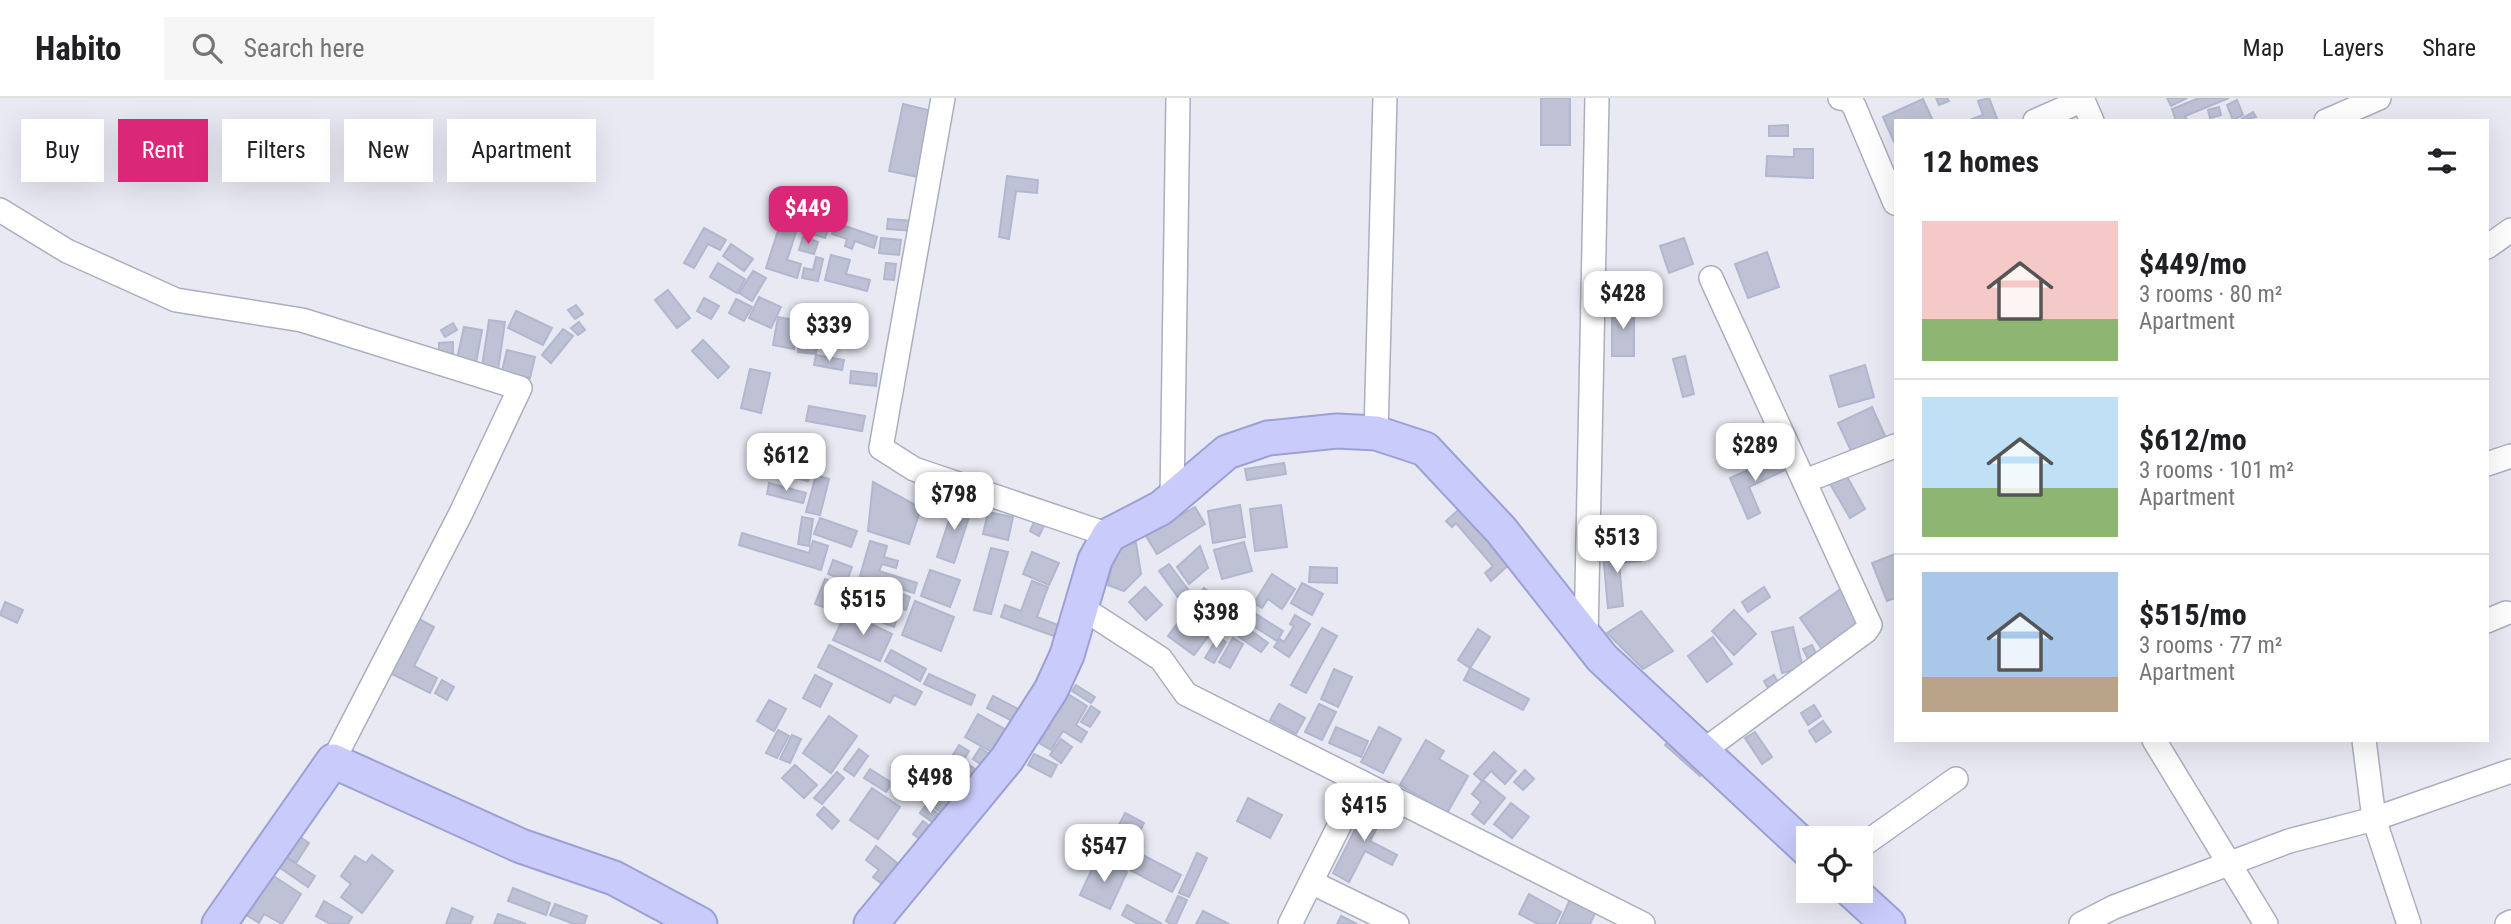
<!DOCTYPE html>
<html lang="en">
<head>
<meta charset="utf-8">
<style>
  :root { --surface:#fff; --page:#f6f6f6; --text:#202124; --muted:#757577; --line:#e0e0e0; --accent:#db2777 }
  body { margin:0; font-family:"Roboto Condensed",sans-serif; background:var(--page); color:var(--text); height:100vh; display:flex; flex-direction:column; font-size:26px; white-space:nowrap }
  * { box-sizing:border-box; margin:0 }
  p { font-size:23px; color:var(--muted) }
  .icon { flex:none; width:38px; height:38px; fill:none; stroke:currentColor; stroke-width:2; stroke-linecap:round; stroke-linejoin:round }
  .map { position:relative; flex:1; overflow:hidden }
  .side { position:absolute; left:1894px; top:21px; width:595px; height:623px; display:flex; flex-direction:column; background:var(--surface); border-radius:0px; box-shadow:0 7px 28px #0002 }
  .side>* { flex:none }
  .guide { position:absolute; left:21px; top:21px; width:665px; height:63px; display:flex; gap:14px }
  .fabs { position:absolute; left:1796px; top:728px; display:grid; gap:14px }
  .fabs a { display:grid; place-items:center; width:77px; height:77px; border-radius:0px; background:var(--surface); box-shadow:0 7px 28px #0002; font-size:35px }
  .price { position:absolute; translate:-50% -60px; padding:0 16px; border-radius:14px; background:#fff; color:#222; font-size:23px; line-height:46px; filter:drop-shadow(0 2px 4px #0008) }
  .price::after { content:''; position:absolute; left:50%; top:42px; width:21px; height:16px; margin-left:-10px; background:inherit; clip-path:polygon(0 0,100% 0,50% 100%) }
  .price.on { background:var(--accent); color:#fff }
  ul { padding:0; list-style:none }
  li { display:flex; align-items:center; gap:21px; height:175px; padding:0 28px }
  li+li { border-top:2px solid var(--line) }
  li span { display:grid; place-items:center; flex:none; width:196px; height:140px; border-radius:0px; color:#555 }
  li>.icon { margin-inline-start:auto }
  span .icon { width:84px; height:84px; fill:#fffc; stroke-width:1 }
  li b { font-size:30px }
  h2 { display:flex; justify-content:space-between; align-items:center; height:84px; padding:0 28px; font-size:30px }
  .chip { padding:0 24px; border-radius:0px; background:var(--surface); box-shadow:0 7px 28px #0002; font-size:24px; line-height:63px }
  .chip.on { background:var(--accent); color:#fff }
  header { display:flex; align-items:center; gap:42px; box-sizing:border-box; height:98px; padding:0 35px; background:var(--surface); border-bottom:2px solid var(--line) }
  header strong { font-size:33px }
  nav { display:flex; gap:38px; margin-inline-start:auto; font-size:24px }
  .search { width:490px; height:63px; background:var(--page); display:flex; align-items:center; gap:18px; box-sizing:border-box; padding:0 24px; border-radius:0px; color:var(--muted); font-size:26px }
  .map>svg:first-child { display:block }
  .building { fill:#bec2d4; stroke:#b1b7ce; stroke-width:2 }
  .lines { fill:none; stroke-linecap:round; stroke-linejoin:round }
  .street-casing { stroke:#abaebe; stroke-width:26 }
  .secondary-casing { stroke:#9da0d3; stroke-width:37 }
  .street { stroke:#fff; stroke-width:23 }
  .secondary { stroke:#c9cbfb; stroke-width:33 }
</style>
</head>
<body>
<header>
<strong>Habito</strong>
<div class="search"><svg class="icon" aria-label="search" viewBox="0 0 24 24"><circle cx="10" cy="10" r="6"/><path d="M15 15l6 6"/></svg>Search here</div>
<nav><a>Map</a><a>Layers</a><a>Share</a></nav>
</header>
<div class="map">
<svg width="2511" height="826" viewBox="0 0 2511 826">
  <rect width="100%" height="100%" fill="#e8e9f3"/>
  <!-- building -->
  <g class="building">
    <rect x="1541" y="0" width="29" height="47"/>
    <path d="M1936,0H1947L1949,3L1939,7Z"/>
    <path d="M1989,0L1998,23H1967L1983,17L1978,3Z"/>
    <path d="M2167,0H2187L2171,8Z"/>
    <path d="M2199,0H2229L2185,18L2187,23H2176L2172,11Z"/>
    <path d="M1923,1L1933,23H1895V46L1883,19Z"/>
    <path d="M2237,2L2243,17L2233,22L2227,7Z"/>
    <path d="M903,6L932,13L918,79L889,73Z"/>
    <path d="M2219,9L2221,17L2210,20L2208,12Z"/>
    <path d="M2253,14L2256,19L2238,23Z"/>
    <path d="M1788,27V38H1769V28Z"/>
    <path d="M1794,51H1813V80L1766,78L1767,58L1794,59Z"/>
    <path d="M1007,78L1038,82L1037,95L1016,93L1009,141L999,139Z"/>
    <path d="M784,114L829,129L825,140L797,131L787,162L801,166L797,180L766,170Z"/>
    <path d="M888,121L914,123V133L887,131Z"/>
    <path d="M836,125L877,139L874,150L855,143L852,151L845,148L847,141L832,136Z"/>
    <path d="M704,130L726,142L720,152L708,146L694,170L684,165Z"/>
    <path d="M803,139L818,144L814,156L799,152Z"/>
    <path d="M881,140L901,142L899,157L879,155Z"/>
    <path d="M1684,140L1693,166L1669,175L1660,148Z"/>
    <path d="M731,146L753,161L744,173L723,158Z"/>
    <path d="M1767,154L1779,189L1748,200L1735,166Z"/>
    <path d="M831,157L850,162L846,176L870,182L867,193L825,182Z"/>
    <path d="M816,159L823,161L818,183L802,180L804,170L813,172Z"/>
    <path d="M718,165L745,181L737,195L710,179Z"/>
    <path d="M886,165L896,166L894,182L884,181Z"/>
    <path d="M753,173L766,180L752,203L739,195Z"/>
    <path d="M668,192L690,220L677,230L655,202Z"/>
    <path d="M759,199L781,209L771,230L749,220Z"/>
    <path d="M704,200L719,208L711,221L697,213Z"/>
    <path d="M736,201L752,209L744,223L729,215Z"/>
    <path d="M576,207L583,216L575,221L568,212Z"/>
    <rect x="1612" y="208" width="22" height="50"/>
    <path d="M516,213L552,230L543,247L508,230Z"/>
    <path d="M778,219L799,223L794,251L773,247Z"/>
    <path d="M489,222L505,224L498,272L482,269Z"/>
    <path d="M579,224L585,232L578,237L571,230Z"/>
    <path d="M453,225L457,232L445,239L441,232Z"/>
    <path d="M464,229L482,232L476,265L457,261Z"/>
    <path d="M563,231L573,238L551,265L542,257Z"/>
    <path d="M800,238L818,240L816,256L798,254Z"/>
    <path d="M703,242L729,269L718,280L692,253Z"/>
    <path d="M453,244V260H439V245Z"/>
    <path d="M507,252L535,259L530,280L502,273Z"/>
    <path d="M816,257L844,262L842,272L814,267Z"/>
    <path d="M1685,258L1694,296L1683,299L1673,261Z"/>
    <path d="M1865,267L1874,299L1839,309L1830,278Z"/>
    <path d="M750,271L770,275L761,315L741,310Z"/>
    <path d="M851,273L877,276L876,288L850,285Z"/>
    <path d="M809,308L865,318L862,333L806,323Z"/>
    <path d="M1872,309L1886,340L1852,355L1838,325Z"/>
    <path d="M778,341L816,351L808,383L770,374Z"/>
    <path d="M1779,358L1785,372L1749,389L1760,415L1748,421L1730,380Z"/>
    <path d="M1284,365L1286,376L1247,382L1245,371Z"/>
    <path d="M1845,375L1865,411L1850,420L1829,384Z"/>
    <path d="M816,377L829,381L820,417L806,414Z"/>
    <path d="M873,384L921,410L909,446L868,433Z"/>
    <path d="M769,385L806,395L803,405L767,396Z"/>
    <path d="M955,404L972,410L954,465L937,459Z"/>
    <path d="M1240,407L1245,439L1213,445L1208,413Z"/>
    <path d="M1281,407L1287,449L1255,453L1250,411Z"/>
    <path d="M1464,407L1513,463L1491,483L1485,475L1493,468L1456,425L1452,429L1446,423Z"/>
    <path d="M1195,409L1205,426L1157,456L1146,438Z"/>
    <path d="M988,414L1013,419L1008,442L983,436Z"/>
    <path d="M1037,417L1047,421L1039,438L1030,433Z"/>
    <path d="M802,419L813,421L809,448L798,446Z"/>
    <path d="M820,420L857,433L851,449L814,436Z"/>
    <path d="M742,435L809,455L813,443L828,448L821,472L739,447Z"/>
    <path d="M870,443L887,448L884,459L898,463L896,470L882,466L879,473L917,485L914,495L860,478Z"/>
    <path d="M1244,444L1252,473L1222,481L1214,452Z"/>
    <path d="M1136,445L1141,476L1124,493L1108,487L1116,448Z"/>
    <path d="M1200,448L1208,470L1189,486L1177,469Z"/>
    <path d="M991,450L1008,454L991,516L974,512Z"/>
    <path d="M1640,453L1641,463L1619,465L1623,508L1608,510L1603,456Z"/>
    <path d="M1032,454L1059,465L1049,487L1023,476Z"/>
    <path d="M1895,456V500L1887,503L1872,465Z"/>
    <path d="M833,462L852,469L847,483L828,476Z"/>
    <path d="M1169,466L1193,498L1183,506L1159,473Z"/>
    <path d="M1310,469L1337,470V485L1309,484Z"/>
    <path d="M930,472L960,482L950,509L921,498Z"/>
    <path d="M1272,476L1295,491L1282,511L1268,501L1262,510L1254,505Z"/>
    <path d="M825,481L843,488L833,513L815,506Z"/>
    <path d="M854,482L866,486L862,499L872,502L869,509L860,506L857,514L845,510Z"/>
    <path d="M1032,483L1048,489L1037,519L1066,530L1062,541L1001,519L1005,507L1021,513Z"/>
    <path d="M1302,485L1323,496L1312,517L1291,505Z"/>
    <path d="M1845,488L1867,519L1822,551L1800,520Z"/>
    <path d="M1145,489L1162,507L1146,522L1129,504Z"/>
    <path d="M1764,489L1770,499L1748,514L1742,504Z"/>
    <path d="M1204,490L1230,510L1194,557L1168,538Z"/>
    <path d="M897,494L910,499L906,512L893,507Z"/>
    <path d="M915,503L954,519L941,553L902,537Z"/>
    <path d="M5,504L23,512L17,525L0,517Z"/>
    <path d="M876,509L898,517L894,529L871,520Z"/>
    <path d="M1734,512L1756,536L1734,557L1712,533Z"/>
    <path d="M1641,513L1673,553L1643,571L1607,535Z"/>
    <path d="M846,514L892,536L880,563L833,542Z"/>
    <path d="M1256,516L1283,533L1277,543L1250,526Z"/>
    <path d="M1235,517L1243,523L1233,537L1224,532Z"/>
    <path d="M1295,517L1310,526L1289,559L1274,549L1280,541L1284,544L1294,528L1290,526Z"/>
    <path d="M417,520L434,529L414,568L437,580L430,595L390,575Z"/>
    <path d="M1246,529L1268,545L1261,554L1239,539Z"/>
    <path d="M1793,529L1803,570L1782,575L1772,534Z"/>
    <path d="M1322,530L1337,538L1306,595L1291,587Z"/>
    <path d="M1478,531L1490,539L1470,570L1458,562Z"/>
    <path d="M1218,539L1226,544L1214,565L1205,560Z"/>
    <path d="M1713,539L1732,566L1707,584L1688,558Z"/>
    <path d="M1233,540L1243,546L1230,570L1219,564Z"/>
    <path d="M829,547L922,594L915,607L894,597L890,605L818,569Z"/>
    <path d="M1812,547L1818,560L1809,563L1803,551Z"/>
    <path d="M891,552L926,571L920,583L885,563Z"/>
    <path d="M1470,570L1529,601L1523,612L1464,582Z"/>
    <path d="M1334,571L1352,579L1338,609L1321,601Z"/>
    <path d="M929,576L975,597L971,607L924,586Z"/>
    <path d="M815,577L832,586L820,609L803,600Z"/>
    <path d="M1774,577L1779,586L1769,592L1764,583Z"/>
    <path d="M442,582L454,589L447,602L435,595Z"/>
    <path d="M1076,587L1095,599L1091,605L1072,593Z"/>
    <path d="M1068,596L1087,608L1076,627L1087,634L1081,644L1063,633L1051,652L1039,645Z"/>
    <path d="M993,598L1026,615L1020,627L987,610Z"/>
    <path d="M769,602L786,611L774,633L757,623Z"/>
    <path d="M1279,606L1305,620L1296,636L1270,622Z"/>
    <path d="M1319,606L1336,614L1322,642L1305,634Z"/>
    <path d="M1814,607L1821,618L1808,627L1801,615Z"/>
    <path d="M1091,608L1100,614L1090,629L1081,624Z"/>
    <path d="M978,616L1010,634L997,657L965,639Z"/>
    <path d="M829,618L857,638L831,675L803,655Z"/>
    <path d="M1823,623L1831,634L1816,644L1809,633Z"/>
    <path d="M1336,629L1368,643L1361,659L1329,645Z"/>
    <path d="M1379,629L1401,641L1383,675L1361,664Z"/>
    <path d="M778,632L789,638L777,660L766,655Z"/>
    <path d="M1755,634L1772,659L1762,666L1745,640Z"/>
    <path d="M792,637L801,641L790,665L780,661Z"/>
    <path d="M1671,640L1707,670L1700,678L1665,647Z"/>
    <path d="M1061,641L1072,649L1061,665L1050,657Z"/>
    <path d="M1426,642L1444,653L1439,661L1468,678L1447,715L1400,687Z"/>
    <path d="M959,647L969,653L963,663L953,657Z"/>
    <path d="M980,650L991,657L983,668L973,661Z"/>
    <path d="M859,651L868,658L854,678L844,671Z"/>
    <path d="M1494,654L1516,673L1505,686L1491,673L1482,683L1474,676Z"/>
    <path d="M1034,656L1057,667L1051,679L1028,667Z"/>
    <path d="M966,665L978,673L964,692L955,686L950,693L939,685L950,670L958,676Z"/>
    <path d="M795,667L817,687L804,700L782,680Z"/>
    <path d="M870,671L892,685L886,694L864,680Z"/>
    <path d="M1525,672L1534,681L1523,692L1514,684Z"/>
    <path d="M837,674L844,680L822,706L814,700Z"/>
    <path d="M1483,682L1505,700L1484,726L1472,716L1481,704L1472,696Z"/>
    <path d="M872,690L900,709L878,741L850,722Z"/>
    <path d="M944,693L957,702L945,718L933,708Z"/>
    <path d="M1248,700L1282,717L1270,740L1237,723Z"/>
    <path d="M1370,702L1387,711L1370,743L1397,757L1392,767L1365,753L1349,784L1333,775Z"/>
    <path d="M1511,705L1529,719L1512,740L1494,726Z"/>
    <path d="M926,707L941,718L935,726L920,715Z"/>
    <path d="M824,709L839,723L832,731L817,717Z"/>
    <path d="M1125,715L1144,725L1123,766L1104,756Z"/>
    <path d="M923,723L936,733L926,746L913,736Z"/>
    <path d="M297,737L309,745L296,765L284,757Z"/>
    <path d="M876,748L906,772L890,792L873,779L879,772L866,762Z"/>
    <path d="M279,755L315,778L308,789L273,765Z"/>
    <path d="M1139,755L1181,777L1172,794L1130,772Z"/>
    <path d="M1197,755L1207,760L1189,799L1179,795Z"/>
    <path d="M372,757L393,773L362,815L341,799L351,786L341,778L355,758L366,765Z"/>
    <path d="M1097,760L1127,774L1110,811L1080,797Z"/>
    <path d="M269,775L301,796L282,826L264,816L259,825L243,815Z"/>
    <path d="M513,790L550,805L546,817L508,803Z"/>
    <path d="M1529,796L1561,814L1555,826H1538L1519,816Z"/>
    <path d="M1178,798L1187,802L1176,826H1171L1166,823Z"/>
    <path d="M1571,799L1597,811L1590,826H1559Z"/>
    <path d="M324,803L352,819L348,826H330L316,818Z"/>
    <path d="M555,806L587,818L584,826H574L550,817Z"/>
    <path d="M1127,807L1162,826H1138L1122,817Z"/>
    <path d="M452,810L473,819L470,826H446Z"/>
    <path d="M1203,813L1229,826H1196Z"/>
    <path d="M498,816L526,826H494Z"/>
    <path d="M1341,818L1357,826H1337Z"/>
  </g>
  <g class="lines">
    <!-- street casing -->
    <g class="street-casing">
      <g id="street">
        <path d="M943,0L881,350L914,371L1109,437"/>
        <path d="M1840,0L1848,1L1854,8L1895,105"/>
        <path d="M2082,0L2092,23"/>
        <path d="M2035,23L2083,2"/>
        <path d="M2326,23L2379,0"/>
        <path d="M0,112L67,153L176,202L302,222L520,290L461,415L333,663"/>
        <path d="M2487,149L2511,132"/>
        <path d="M1376,335L1385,0"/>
        <path d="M2487,366L2511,358"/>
        <path d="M1805,383L1895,348"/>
        <path d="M1172,401L1178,0"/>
        <path d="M1081,509L1161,561L1186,596L1643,826"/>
        <path d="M2487,523L2506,515"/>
        <path d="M1586,540L1597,0"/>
        <path d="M2154,642L2266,826"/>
        <path d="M2364,642L2374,721L2409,826"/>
        <path d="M1703,653L1866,533L1870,527L1711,180"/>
        <path d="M1860,749L1956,681"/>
        <path d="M1311,784L1397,826"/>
        <path d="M1290,826L1361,684"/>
        <path d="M2081,826L2114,809L2289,743L2374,721L2511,673"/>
        <path d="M2507,826L2511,824"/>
      </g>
    </g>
    <!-- secondary casing -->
    <g class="secondary-casing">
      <g id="secondary">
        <path d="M1852,793L1888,826"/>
        <path d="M219,826L333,663L521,748L614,780L700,826"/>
        <path d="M871,826L1007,661L1051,592L1067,557L1095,462L1109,437L1161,410L1227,354L1268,340L1337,333L1376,335L1425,351L1501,432L1602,560L1808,752"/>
      </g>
    </g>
    <!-- street -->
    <use href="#street" class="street"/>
    <!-- secondary -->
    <use href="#secondary" class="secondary"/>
  </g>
</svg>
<div class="fabs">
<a><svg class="icon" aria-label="locate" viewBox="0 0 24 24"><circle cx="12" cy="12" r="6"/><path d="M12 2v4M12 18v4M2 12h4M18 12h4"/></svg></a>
</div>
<b class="price on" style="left:808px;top:148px">$449</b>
<b class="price" style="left:1623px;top:233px">$428</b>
<b class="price" style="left:829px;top:265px">$339</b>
<b class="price" style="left:1755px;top:385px">$289</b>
<b class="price" style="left:786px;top:395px">$612</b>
<b class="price" style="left:954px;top:434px">$798</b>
<b class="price" style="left:1617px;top:477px">$513</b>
<b class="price" style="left:863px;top:539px">$515</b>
<b class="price" style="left:1216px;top:552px">$398</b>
<b class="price" style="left:930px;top:717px">$498</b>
<b class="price" style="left:1364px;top:745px">$415</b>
<b class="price" style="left:1104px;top:786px">$547</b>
<div class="guide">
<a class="chip">Buy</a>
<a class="chip on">Rent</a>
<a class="chip">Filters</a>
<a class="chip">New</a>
<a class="chip">Apartment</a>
</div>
<section class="side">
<h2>12 homes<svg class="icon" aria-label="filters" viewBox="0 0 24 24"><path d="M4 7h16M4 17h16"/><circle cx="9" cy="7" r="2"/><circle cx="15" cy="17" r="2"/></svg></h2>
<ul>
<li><span style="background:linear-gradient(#f6c9c9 70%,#8fb573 0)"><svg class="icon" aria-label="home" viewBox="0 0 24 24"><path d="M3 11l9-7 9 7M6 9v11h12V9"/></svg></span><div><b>$449/mo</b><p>3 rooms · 80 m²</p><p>Apartment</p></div></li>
<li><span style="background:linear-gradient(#bfe0f5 65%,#8fb573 0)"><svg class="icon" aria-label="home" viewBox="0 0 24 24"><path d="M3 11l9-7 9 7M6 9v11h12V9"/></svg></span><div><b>$612/mo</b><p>3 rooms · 101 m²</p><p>Apartment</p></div></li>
<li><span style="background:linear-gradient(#a9c7e8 75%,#b9a48a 0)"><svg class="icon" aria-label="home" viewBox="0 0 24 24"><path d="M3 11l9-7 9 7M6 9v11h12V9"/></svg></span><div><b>$515/mo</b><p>3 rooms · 77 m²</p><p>Apartment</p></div></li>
</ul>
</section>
</div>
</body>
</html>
